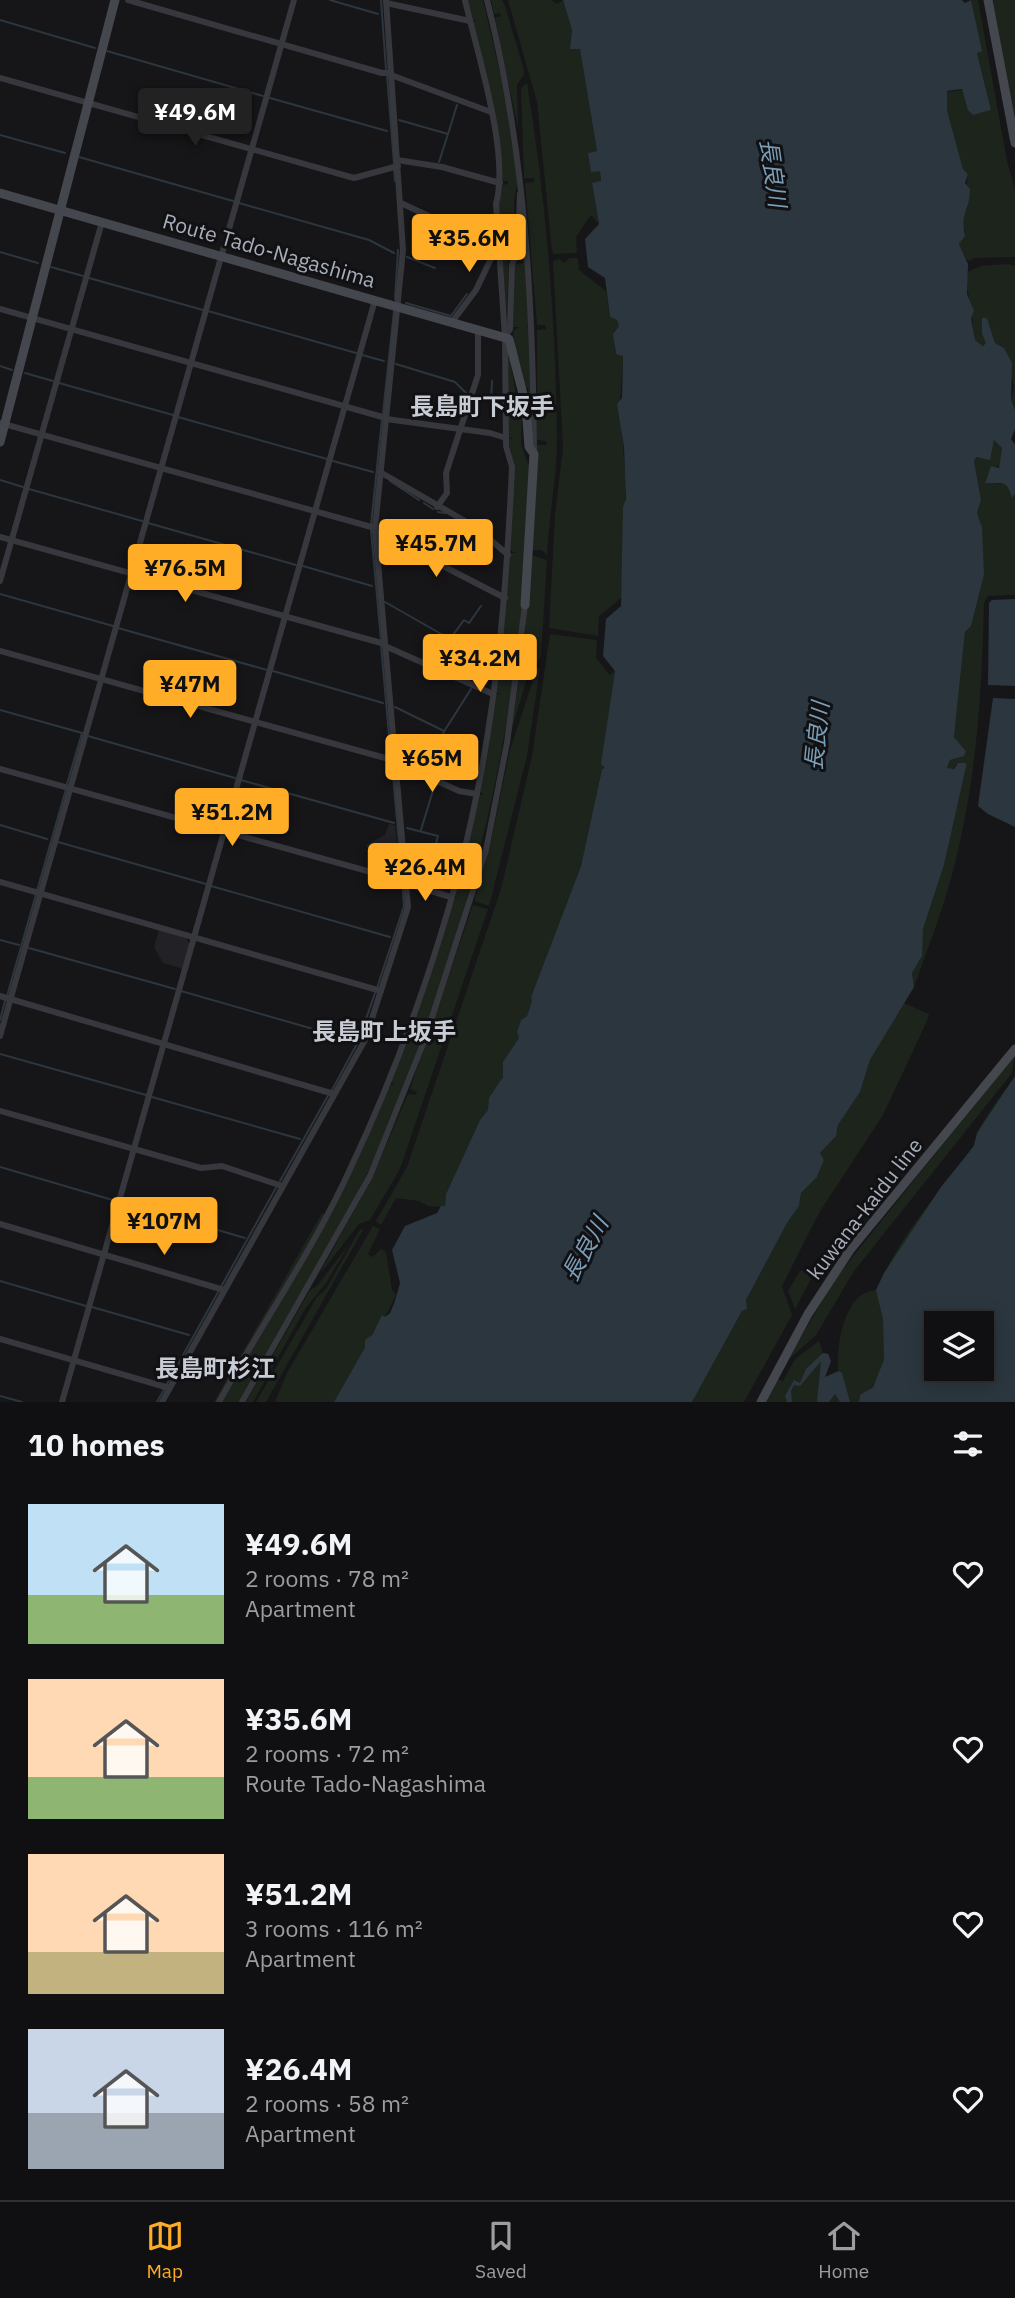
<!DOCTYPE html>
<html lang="en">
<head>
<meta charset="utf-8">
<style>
  :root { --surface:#101012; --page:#1e1e20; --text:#f1f3f6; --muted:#9c9d9f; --line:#303032; --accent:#ffac27 }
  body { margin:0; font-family:"IBM Plex Sans","Noto Sans JP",sans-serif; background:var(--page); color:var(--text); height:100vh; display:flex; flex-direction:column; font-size:26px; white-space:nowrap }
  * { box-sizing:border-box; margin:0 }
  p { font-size:23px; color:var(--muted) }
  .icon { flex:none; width:38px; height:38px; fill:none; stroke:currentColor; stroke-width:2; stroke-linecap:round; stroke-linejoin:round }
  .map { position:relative; height:1402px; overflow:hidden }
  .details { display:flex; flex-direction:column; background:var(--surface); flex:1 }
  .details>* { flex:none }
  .buttons { position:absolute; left:924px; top:1311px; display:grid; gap:14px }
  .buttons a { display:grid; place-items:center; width:70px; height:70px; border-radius:0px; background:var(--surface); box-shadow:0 4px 18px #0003,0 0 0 2px var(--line); font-size:35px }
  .price { position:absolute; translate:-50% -60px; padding:0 16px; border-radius:7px; background:var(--accent); color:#111; font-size:23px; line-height:46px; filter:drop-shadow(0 2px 4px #0008) }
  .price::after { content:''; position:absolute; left:50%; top:42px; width:21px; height:16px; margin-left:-10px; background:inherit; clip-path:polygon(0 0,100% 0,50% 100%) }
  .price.selected { background:#222; color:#fff }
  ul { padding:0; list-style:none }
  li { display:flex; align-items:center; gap:21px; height:175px; padding:0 28px }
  li span { display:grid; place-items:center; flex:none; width:196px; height:140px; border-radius:0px; color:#555 }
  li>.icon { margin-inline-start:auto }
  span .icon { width:84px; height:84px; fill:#fffc; stroke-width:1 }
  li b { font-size:30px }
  h2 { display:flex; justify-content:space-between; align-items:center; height:84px; padding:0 28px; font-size:30px }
  .tabs { display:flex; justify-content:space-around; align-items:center; height:98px; border-top:2px solid var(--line); background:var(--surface); font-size:19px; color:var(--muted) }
  .tabs a { display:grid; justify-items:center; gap:4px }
  .tabs .selected { color:var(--accent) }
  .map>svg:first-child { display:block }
  .built { fill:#222226 }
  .green { fill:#1c241c }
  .water { fill:#2b363e; fill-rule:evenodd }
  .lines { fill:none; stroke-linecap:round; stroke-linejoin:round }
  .stream { stroke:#2b363e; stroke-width:2 }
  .street { stroke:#37383e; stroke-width:6 }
  .secondary { stroke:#44474e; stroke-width:9 }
  .labels { text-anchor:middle; stroke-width:6; stroke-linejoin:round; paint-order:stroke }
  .street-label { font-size:21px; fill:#a7adba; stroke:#111113 }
  .water-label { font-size:23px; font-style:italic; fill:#7b9eb8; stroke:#111113 }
  .quarter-label { font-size:24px; font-weight:bold; fill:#c8ccd5; stroke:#111113 }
</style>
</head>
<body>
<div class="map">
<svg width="1015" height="1402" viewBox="0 0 1015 1402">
  <rect width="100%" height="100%" fill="#161618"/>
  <!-- built -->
  <g class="built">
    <path d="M389,824L395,825L400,880L375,873L377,867L366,845L385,835Z"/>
    <path d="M159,930L186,938L190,945L183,969L163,963L154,947Z"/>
  </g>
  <!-- green -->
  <g class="green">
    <path d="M467,0H483L509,112L518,179L514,201L515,245H509L507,315L498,204L502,185L508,184V181H502L472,22L477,20H472Z"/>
    <path d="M491,0H502L505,6L523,66L524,75L517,85L518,128L495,18L501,16L500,13L494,14Z"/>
    <path d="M508,0H551L557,4L563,0L572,30L570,49L580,48L597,151L588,153L600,171L601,182L592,183L599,224L591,215L576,237L577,253L554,254L552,251L537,102Z"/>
    <path d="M971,0H978L1007,161L1015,189V257L973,258L970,261L966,259L959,244L965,232L962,216L968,174L963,169L947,110V92L962,90L973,115L991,110L977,53L981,51Z"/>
    <path d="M993,0H1015V120L994,15Z"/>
    <path d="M527,83C546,199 556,321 557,439C557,477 549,517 547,555L542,550H532L537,445H547L546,441L537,440V330L546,329L545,325H537L525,183L534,182V178H524L521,88Z"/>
    <path d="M520,206L530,326L527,327L530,330L531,441L528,388L521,387L513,331L519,327H513L515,264L523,263Z"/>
    <path d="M570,258H578L579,270L606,291L610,317L617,320L619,326L614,332L615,353L623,356L620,403L626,486L621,598L599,616L598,636L549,628L555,515L563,447L553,261L560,259L563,263Z"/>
    <path d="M1008,264L1015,266V410L1011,399L1014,387L1004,348L995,343L987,318L982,321V334L987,343L983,346L975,340L966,278L969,271L981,266Z"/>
    <path d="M507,343L515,388V405L522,406L521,445L530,468L526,550H523L526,554C515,719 484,858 431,1012C411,1070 395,1121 366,1176C327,1253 282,1327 239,1402H222L329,1214L388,1084L394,1085L390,1081L452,898L458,897L453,895L479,795L484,794L480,792L495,695L501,694L496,693L510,553H516L510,550L514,466L508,439H514L508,437Z"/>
    <path d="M994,440L1002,448L1001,465L990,469L985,482L1005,484L1013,497L1015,494V595L988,596L984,603C982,689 977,774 956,859C946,902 929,945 914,987L912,973L920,959L923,929L944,865L966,767L957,764L951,771L947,768L950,760L965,749L954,737L965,632L971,626L982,583V527L977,513L981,500L974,461L975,457H990Z"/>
    <path d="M532,555L547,560L541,657L529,671L511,732L523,651Z"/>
    <path d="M550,634L597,640L596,658L610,675L615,670L602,765L606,768L602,769L581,866L531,997L532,1001L527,1016L521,1020L517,1032L519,1038L503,1066L504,1073L488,1110L480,1120L446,1194L445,1207L428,1206L419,1201L396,1198L381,1225L376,1221L407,1167L501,889L532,756Z"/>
    <path d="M537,668H540L527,756L489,906L474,901L489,851L510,750Z"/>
    <path d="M473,905L488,909L400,1169L370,1220L359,1224L319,1275L372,1178L408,1094L416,1095L417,1092L410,1089Z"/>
    <path d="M904,1003L929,1014L927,1021L883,1115L819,1213L782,1286L792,1315L744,1402H692L742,1311L747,1309L746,1300L787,1223L799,1206L801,1193L817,1177L824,1160L820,1153L837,1133L838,1125L860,1092L870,1060Z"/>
    <path d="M1015,1054L1012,1073L854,1271L816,1335L787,1361L835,1279Z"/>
    <path d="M1015,1076L885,1334C886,1357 883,1384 860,1395L859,1402H764L778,1379L783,1381L795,1359L819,1341L823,1353L828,1354L831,1361L825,1377L838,1371C837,1347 841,1313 860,1296C866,1291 874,1292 880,1287C894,1241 943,1189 971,1149C975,1144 975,1139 977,1134C986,1114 1003,1094 1015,1076Z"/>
    <path d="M322,1213L325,1215L218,1402H214Z"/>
    <path d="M373,1226L380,1229L368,1254L373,1257L381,1249L386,1252L392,1290L396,1295L385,1317L382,1316L334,1402H275L287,1373Z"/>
    <path d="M364,1228L266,1402H256L317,1297L326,1289L359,1231Z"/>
    <path d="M350,1243L326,1283L305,1309L253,1402H246L310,1290L317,1286Z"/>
    <path d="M800,1271H805L811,1279L795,1309L788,1291Z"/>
  </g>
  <!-- water -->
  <g class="water">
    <path d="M563,0H962L965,3L971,0L982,51L977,53L991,110L973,115L968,110L962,89L947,91V110L963,169L968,174L965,183L970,189C970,211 960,211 965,236L959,244L968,264L967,294L974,311L971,318L975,340L983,346L986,343L982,334V318H987L995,343L1004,348L1012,363L1011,399L1015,410V429L1011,439L1015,445V494L1012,498C1006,478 1002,484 985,483L991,466L999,468L1002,448L994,440L990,460L976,457L974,461L981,500L977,513L982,527L984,575L971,626L965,632L954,737L966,751L964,756L950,760L947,768L954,769L958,763H966V767L944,865L923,929L922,956L912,973L914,987L870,1060L860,1092L838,1125L836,1136L820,1153L824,1160L817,1177L801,1193L799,1206L787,1223L746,1300L747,1309L742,1311L692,1402H334L365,1347V1340L372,1335L382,1315L385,1317L390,1313L395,1301L400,1283L392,1250L405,1226L437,1213L441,1206H445L446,1194L480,1120L488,1110L489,1098L503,1077V1062L519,1038L517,1032L521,1020L527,1016L532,1001L531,997L581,866L602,769L605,768L601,764L615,671L603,656L606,619L621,606L623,507L626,499L624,447L617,404L622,398L623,356L616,354L613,334L619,326L617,320L610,317L605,278L588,267L585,239L599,224L592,183L601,181L600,171L591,172L588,153L597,151L580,49H570L572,30Z"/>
    <path d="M1015,599V686L988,685L989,603L992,600Z"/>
    <path d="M993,698L1015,699V827L988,814L978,806Z"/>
    <path d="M1015,1076V1402H859L860,1395L873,1387L884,1360L883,1319L876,1290L884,1273L941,1187L974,1146L977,1133ZM936,1323H982V1368H936Z"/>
    <path d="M823,1353L828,1354L831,1361L825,1377L839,1371L842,1373L850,1402H840L835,1394L829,1402H817L821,1361L800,1386L794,1385L791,1391L792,1402H787L785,1396L794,1380L800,1383L806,1369Z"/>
  </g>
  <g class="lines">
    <!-- stream -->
    <g class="stream">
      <path d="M330,0L378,14"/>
      <path d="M381,0L386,69"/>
      <path d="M0,20L95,48"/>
      <path d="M107,51L263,96"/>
      <path d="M387,75L394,164"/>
      <path d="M270,98L387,131"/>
      <path d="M399,120L448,134L457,105"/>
      <path d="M0,135L65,153"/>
      <path d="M79,157L233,201"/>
      <path d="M439,162L448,134"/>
      <path d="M394,169L395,181"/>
      <path d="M239,203L369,240L394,253"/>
      <path d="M0,252L38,263"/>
      <path d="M407,257L435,268"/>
      <path d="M51,267L83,276"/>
      <path d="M89,278L203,310"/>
      <path d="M395,299L398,250"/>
      <path d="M406,303L451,316L467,294"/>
      <path d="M208,311L356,353"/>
      <path d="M362,355L384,361"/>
      <path d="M396,364L455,382L467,394"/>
      <path d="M0,366L12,370"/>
      <path d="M25,373L53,381"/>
      <path d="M59,383L173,415"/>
      <path d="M471,399L491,400L492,381"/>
      <path d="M383,413L394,311"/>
      <path d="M178,417L327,459"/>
      <path d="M333,461L373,472"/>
      <path d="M0,480L23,487"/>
      <path d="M390,481L419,500"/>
      <path d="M29,489L142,521"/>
      <path d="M424,503L433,509"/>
      <path d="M438,512L445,513"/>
      <path d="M148,523L296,565"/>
      <path d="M371,525L382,419"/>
      <path d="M371,530L381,640"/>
      <path d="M303,566L372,586"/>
      <path d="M0,594L113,626"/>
      <path d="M385,602L450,639L464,620L469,623L481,606"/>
      <path d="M118,628L267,670"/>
      <path d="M381,645L391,758"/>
      <path d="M273,671L383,703"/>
      <path d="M395,707L444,731L440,745L467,759"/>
      <path d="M0,710L82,733L67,784"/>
      <path d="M445,730L471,689"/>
      <path d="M88,736L235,778"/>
      <path d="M392,764L402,877"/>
      <path d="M434,775L443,747"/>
      <path d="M241,780L394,823"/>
      <path d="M0,825L47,839"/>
      <path d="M407,828L438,836L425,886"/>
      <path d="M421,830L435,784"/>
      <path d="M58,842L206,884"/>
      <path d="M211,886L390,937"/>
      <path d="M0,940L19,945"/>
      <path d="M29,948L175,989"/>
      <path d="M377,988L404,906L402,882"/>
      <path d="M181,991L355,1041"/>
      <path d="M7,996L66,789"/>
      <path d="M0,1020L5,1001"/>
      <path d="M0,1054L146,1095"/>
      <path d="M332,1090L358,1042L375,993"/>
      <path d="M152,1097L300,1139"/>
      <path d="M0,1167L116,1201"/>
      <path d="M280,1181L329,1094"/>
      <path d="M122,1202L245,1238"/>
      <path d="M0,1281L86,1306"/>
      <path d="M92,1307L189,1335"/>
      <path d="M0,1396L22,1402"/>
      <path d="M157,1402L277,1186"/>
    </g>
    <!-- street -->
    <g class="street">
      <path d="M128,0L382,73H391"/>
      <path d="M487,0C525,149 533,299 534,453"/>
      <path d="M386,3L470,21"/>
      <path d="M391,75L491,112"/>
      <path d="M0,78L354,178L398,166"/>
      <path d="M397,160L442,167L500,183"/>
      <path d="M401,203L465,233L498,235"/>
      <path d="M0,309L386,418"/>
      <path d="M452,322L476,290L499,242"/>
      <path d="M506,335L510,329L512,265L518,246L520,194"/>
      <path d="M386,419L490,433L506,438"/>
      <path d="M0,423L375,528"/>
      <path d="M380,472L477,528L508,555"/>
      <path d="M437,507L447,493L446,473L478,375V329"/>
      <path d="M375,531L505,598"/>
      <path d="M0,537L385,644"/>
      <path d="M0,581L102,222"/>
      <path d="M385,646L493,694"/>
      <path d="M0,651L396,761"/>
      <path d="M396,762L459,791L477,794"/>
      <path d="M0,769L407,882"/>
      <path d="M0,882L381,991"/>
      <path d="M407,884L451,897"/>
      <path d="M0,996L334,1094"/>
      <path d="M0,1036L294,0"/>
      <path d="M0,1111L201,1168L222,1166L282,1186"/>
      <path d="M0,1224L224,1290"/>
      <path d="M0,1339L169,1388"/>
      <path d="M62,1402L375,300"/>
      <path d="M162,1402L365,1040L408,907L375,528L403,250L386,0"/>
      <path d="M219,1402C262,1323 314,1249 351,1167C404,1055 453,914 477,793C499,685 507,577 512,467L506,446L505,337L496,204C510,153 477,53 465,0"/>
      <path d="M242,1402L370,1176L425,1039L486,850L507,743L525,605"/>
    </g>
    <!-- secondary -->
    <g class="secondary">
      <path d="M988,0L1015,143"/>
      <path d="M0,193L509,339L526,406L529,447L534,454L525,605"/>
      <path d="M0,442L115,0"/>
      <path d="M761,1402L808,1314L850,1250L1015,1049"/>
    </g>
  </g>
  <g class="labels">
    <!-- street labels -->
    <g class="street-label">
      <text transform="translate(269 251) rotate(16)" y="7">Route Tado-Nagashima</text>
      <text transform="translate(865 1209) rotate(-52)" y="7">kuwana-kaidu line</text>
    </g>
    <!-- water labels -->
    <g class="water-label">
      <text transform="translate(773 173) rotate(82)" y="8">長良川</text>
      <text transform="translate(817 736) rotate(-84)" y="8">長良川</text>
      <text transform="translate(585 1249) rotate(-61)" y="8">長良川</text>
    </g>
    <!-- quarter labels -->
    <g class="quarter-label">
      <text x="482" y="415">長島町下坂手</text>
      <text x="384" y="1040">長島町上坂手</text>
      <text x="215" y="1377">長島町杉江</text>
    </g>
  </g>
</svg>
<div class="buttons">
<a><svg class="icon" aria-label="layers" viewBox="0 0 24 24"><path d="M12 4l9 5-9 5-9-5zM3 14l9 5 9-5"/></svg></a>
</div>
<b class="price selected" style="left:195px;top:148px">¥49.6M</b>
<b class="price" style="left:469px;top:274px">¥35.6M</b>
<b class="price" style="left:436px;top:579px">¥45.7M</b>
<b class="price" style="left:185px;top:604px">¥76.5M</b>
<b class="price" style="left:480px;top:694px">¥34.2M</b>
<b class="price" style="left:190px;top:720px">¥47M</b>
<b class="price" style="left:432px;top:794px">¥65M</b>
<b class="price" style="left:232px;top:848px">¥51.2M</b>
<b class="price" style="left:425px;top:903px">¥26.4M</b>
<b class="price" style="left:164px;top:1257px">¥107M</b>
</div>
<section class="details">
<h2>10 homes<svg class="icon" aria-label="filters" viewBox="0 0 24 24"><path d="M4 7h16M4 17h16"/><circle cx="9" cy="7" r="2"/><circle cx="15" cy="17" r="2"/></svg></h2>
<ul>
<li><span style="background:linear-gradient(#bfe0f5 65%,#8fb573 0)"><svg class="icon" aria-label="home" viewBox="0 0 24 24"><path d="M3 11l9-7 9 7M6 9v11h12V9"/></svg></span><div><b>¥49.6M</b><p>2 rooms · 78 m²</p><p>Apartment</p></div><svg class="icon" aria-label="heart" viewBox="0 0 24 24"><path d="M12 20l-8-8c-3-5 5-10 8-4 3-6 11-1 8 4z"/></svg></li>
<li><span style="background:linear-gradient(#ffd9b3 70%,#8fb573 0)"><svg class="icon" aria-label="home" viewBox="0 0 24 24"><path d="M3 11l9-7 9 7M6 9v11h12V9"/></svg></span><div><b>¥35.6M</b><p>2 rooms · 72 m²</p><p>Route Tado-Nagashima</p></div><svg class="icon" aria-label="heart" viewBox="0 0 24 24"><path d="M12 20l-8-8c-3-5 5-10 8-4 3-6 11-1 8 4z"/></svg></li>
<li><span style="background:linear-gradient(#ffd9b3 70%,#c2b280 0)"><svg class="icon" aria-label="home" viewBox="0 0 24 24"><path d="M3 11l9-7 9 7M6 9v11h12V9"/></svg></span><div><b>¥51.2M</b><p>3 rooms · 116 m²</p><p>Apartment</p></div><svg class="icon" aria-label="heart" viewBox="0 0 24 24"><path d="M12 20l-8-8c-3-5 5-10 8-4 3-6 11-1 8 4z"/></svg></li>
<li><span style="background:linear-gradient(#c9d6e8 60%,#9aa5b1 0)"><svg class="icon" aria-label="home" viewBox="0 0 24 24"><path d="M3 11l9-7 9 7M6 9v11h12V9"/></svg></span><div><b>¥26.4M</b><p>2 rooms · 58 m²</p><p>Apartment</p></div><svg class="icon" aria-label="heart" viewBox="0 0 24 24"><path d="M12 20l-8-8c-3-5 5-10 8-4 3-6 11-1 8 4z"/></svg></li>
</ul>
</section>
<nav class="tabs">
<a class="selected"><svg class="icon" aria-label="map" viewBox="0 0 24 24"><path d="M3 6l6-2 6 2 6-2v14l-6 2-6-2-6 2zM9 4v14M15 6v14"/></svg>Map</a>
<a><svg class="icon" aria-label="saved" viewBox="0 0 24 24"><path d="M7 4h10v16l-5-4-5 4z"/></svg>Saved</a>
<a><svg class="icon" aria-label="home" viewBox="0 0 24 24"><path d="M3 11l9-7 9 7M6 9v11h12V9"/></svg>Home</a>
</nav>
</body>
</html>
